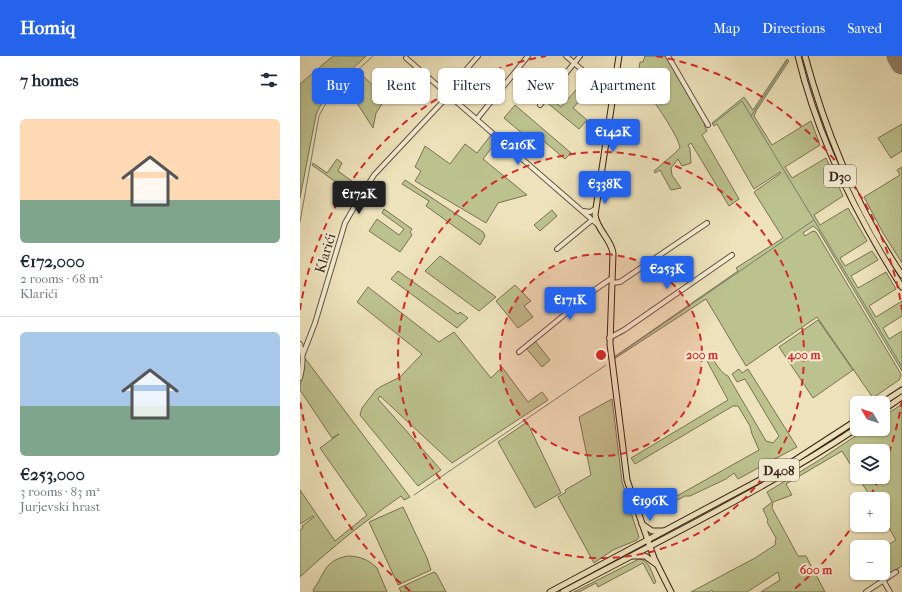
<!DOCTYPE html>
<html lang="en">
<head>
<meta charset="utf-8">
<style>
  :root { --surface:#fff; --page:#f6f6f7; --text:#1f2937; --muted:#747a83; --line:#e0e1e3; --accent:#2563eb }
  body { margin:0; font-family:"IM FELL French Canon",serif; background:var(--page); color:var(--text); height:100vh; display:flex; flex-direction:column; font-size:15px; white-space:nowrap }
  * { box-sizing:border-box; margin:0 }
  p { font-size:13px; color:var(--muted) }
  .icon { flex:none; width:22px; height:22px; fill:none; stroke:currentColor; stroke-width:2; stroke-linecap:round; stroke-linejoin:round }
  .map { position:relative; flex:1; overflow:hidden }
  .side { display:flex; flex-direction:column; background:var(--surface); width:300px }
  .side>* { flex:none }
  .top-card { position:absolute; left:12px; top:12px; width:380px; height:36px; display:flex; gap:8px }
  .needle { width:26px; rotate:309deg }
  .fabs { position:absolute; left:550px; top:340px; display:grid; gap:8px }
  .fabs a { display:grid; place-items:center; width:40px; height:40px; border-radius:6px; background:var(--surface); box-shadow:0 1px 3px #0004; font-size:20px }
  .price { position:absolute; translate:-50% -34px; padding:0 9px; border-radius:4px; background:var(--accent); color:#fff; font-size:13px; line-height:26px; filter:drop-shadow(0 1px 2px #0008) }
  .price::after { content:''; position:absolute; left:50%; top:24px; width:12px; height:9px; margin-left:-6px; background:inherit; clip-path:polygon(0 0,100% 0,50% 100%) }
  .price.current { background:#222; color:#fff }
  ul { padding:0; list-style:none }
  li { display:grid; align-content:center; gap:8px; height:212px; padding:0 20px }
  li+li { border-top:1px solid var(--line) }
  li span { display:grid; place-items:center; height:124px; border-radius:6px; color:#555 }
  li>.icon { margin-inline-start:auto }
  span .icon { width:72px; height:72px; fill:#fffc; stroke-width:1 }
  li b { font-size:17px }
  h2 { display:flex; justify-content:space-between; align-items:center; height:48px; padding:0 20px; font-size:17px }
  .pill { padding:0 14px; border-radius:6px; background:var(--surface); box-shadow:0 1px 3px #0004; font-size:14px; line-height:36px }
  .pill.current { background:var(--accent); color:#fff }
  header { display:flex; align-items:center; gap:24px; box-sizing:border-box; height:56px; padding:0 20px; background:var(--accent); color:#fff }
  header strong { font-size:19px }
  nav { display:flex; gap:22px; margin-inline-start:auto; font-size:14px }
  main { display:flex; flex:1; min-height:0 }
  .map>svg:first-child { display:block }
  .green { fill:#bcc28e; stroke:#7a7253 }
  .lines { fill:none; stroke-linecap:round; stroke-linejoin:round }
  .stream { stroke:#738070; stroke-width:1 }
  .runway { stroke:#92826a; stroke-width:23 }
  .minor-casing { stroke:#655241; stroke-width:6 }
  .major-casing { stroke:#382218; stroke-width:7 }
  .minor { stroke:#f3ecd3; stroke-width:4 }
  .major { stroke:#ede2bb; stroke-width:5 }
  .ring { fill:none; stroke:#d62828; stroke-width:2; stroke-dasharray:7 5 }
  .labels { text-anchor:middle; stroke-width:4; stroke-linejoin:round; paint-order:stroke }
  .shield { fill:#f3ecd3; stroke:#705f50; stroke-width:1 }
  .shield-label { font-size:13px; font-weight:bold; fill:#382218 }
  .street-label { font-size:14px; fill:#382218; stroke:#f3ecd3 }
  .centre { fill:#d62828; stroke:#f3ecd3; stroke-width:2 }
  .ring-label { font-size:12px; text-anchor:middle; font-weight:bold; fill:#d62828; stroke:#f3ecd3; stroke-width:4; stroke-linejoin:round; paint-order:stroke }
</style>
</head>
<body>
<header>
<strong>Homiq</strong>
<nav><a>Map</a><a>Directions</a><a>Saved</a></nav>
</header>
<main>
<section class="side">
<h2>7 homes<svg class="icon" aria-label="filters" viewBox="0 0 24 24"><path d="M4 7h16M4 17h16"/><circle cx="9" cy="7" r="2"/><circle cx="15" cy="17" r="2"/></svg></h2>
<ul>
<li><span style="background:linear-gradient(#ffd9b3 65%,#7fa58c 0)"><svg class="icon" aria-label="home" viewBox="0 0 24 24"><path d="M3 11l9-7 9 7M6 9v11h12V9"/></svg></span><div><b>€172,000</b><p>2 rooms · 68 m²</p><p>Klarići</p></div></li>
<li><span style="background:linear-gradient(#a9c7e8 60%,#7fa58c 0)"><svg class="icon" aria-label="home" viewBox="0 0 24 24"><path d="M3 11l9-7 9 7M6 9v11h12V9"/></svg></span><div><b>€253,000</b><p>3 rooms · 83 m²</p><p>Jurjevski hrast</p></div></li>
</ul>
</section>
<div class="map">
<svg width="602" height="536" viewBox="0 0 602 536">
  <rect width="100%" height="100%" fill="#ede2bb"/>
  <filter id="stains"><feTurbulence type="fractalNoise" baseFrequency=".005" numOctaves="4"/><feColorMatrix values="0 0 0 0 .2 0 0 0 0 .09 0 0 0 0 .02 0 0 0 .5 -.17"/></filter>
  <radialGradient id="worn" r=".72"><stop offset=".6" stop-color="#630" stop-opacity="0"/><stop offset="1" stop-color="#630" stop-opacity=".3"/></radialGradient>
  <!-- green -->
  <g class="green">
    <path d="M33,0H66C50,16 24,37 16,59L0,142V28Z"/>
    <path d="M345,0H367L406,67L404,69L407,75L402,79L439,143L429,150L391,87L388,89L390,93L391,107L382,110L378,103L371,112L372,119L381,132L371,134L360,114L355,117L354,115L375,97L380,92C379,80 352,43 344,31V28L337,26L340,6H343Z"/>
    <path d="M487,3L489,5L456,55L454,60L472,89L511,65L520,89L485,111L492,122L526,102L543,140L514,159L520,169L548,152L567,185L540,202L545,210L572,195L578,204L551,220L558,232L586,216L596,233L569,250L576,261L602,245V260L583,272L589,283L602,275V315L518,174L513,170L503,177L505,180L513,175L516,176L601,318V320L599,324L573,342L517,261L446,310L406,243L314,303V301L438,215L436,212L483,182L454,136L481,117L480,116L454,133L417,68L414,70L412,67L444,41L453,54Z"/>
    <path d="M59,16L86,42L76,57L73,72L46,30Z"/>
    <path d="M282,27L290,33L273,52L287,64L279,73L245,45L248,41L261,51Z"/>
    <path d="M215,49L271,97L265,103L234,77L230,81L243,94L242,95L233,88L223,100L219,97L230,84L204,62Z"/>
    <path d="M602,68V95L591,102L578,82Z"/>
    <path d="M191,79L197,85L183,103L227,139L198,147L186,167L115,125L121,115L115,111L125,90L150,108L165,88L177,97Z"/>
    <path d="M37,103L42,107L38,115L60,131L54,139L12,109L13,107L27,117Z"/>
    <path d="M602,111V207L583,177L564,141L600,119L597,114Z"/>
    <path d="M105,124L183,176L185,180L180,189L126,150L129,145L102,128Z"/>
    <path d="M84,153L112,173L110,176L112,179L100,196L69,175L77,163L99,179L104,173L82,157Z"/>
    <path d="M252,154L257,160L240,175L234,169Z"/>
    <path d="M140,200L196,241L179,255L125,215Z"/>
    <path d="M98,215L158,258L160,256L168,262L157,272L91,223Z"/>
    <path d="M215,229L231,245L224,250L233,261L218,272L196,245Z"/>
    <path d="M68,231L139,286L154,276L191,322L202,311L228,346L242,336L248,344L152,407L80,340L78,343L141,414L118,430L60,359L62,352L76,334L80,331L100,321L122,298L57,246Z"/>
    <path d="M518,264L553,314L513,342L479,291Z"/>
    <path d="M235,285L250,304L242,311L226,292Z"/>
    <path d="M4,301L110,441L104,444L101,440C65,465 32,491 0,521V474L3,472L2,470L14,461L13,460L0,468V434L35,485L67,459L20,392L39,378L32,382L0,334C0,323 5,313 4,301Z"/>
    <path d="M412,301C415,307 422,318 428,320L466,385L473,387L479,380L445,323L437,326L432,318L439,313L442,317L448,313L497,391L438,423L434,417L426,423L390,440H385L352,457L350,455L459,394L452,378L450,370L438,350H433L335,408L331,402L428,344L407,305Z"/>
    <path d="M312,343L322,425L333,463L339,481L337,484L313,494L294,507L258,441L266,436L265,434L291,419L279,361Z"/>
    <path d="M602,348V510L587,520L583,516L585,513L583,510V492L596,484L583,462V443H572L558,421H583V395H557V419L542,395L486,428L492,439L473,446L472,452L498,500H506L525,536H461L480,524L478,516L447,536H413L412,534L409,536H391L455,502L475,489L476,482L467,466L468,464L463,453L472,446L467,436L521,403L566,373H583V361Z"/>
    <path d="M227,366L261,437L235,452L198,386Z"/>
    <path d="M103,451L127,502L131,514L98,529L69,466Z"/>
    <path d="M48,500C60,500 69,504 77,512L87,536H14L13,534C25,518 24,504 48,500Z"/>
    <path d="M339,503C350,504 352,518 356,526L354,528L343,507L298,531L296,527L279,536H274Z"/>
    <path d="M134,516L135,517H136L146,536H101L99,532Z"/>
  </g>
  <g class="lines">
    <!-- stream -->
    <g class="stream">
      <path d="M451,60L487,5"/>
      <path d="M514,164L602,311"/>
      <path d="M0,166L19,60C30,35 54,18 73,0"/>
      <path d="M315,301L514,164L442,45L413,68"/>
      <path d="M114,439L306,309"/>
    </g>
    <!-- runway -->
    <path class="runway" d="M598,0L602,7"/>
    <!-- minor casing -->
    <g class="minor-casing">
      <g id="minor">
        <path d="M266,0L296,26L314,33"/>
        <path d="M368,0L408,69"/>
        <path d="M106,2L297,168"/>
        <path d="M146,37L178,0"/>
        <path d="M240,49L280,0"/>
        <path d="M177,63L228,0"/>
        <path d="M284,155L290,156L295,153"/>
        <path d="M257,193L292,164"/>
        <path d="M312,227L320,226L407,167"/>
        <path d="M309,282L324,274L432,199"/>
        <path d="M0,288C4,299 3,311 0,322"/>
        <path d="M219,296L296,233L312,222"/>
        <path d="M3,298L15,267L45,167L56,148L74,119L149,39"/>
        <path d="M583,524L590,536"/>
        <path d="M566,536L596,516"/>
      </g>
    </g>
    <!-- major casing -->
    <g class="major-casing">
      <g id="major">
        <path d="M319,0L295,159C297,174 311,183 313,197L310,288L327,424L354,502L371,536"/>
        <path d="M498,0C518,83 556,159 602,231"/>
        <path d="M505,0C526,78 557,152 602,219"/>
        <path d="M582,347L602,334"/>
        <path d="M583,354L602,341"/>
        <path d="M342,468L352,475H364"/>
        <path d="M333,500H345L356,508"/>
        <path d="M250,536L486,410L557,364"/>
        <path d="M263,536C362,483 464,434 557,372"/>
      </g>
    </g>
    <!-- minor -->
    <use href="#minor" class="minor"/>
    <!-- major -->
    <use href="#major" class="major"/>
  </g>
  <!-- distance rings -->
  <circle cx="301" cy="299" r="101" fill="#d62828" fill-opacity=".12"/>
  <g class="ring">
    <circle cx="301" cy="299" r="101"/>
    <circle cx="301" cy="299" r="203"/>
    <path d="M602 344A304 304 0 0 1 584 410M579 423A304 304 0 0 1 569 442M556 465A304 304 0 0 1 492 535M110 535A304 304 0 0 1 0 344M0 254A304 304 0 0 1 246 0M356 0A304 304 0 0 1 602 254"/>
  </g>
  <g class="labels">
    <!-- shield labels -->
    <g class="shield">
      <rect x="524" y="109" width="32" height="22" rx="3"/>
      <rect x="459" y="403" width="40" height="22" rx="3"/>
    </g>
    <g class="shield-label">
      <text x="540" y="125">D30</text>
      <text x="479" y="419">D408</text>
    </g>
    <!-- street labels -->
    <g class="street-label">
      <text transform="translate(25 197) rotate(-73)" y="5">Klarići</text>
    </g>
  </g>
  <circle cx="301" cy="299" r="6" class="centre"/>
  <g class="ring-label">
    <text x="402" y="303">200 m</text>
    <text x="504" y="303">400 m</text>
    <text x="516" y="518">600 m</text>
  </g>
  <rect width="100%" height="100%" filter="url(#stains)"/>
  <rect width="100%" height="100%" fill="url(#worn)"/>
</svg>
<div class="fabs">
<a><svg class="needle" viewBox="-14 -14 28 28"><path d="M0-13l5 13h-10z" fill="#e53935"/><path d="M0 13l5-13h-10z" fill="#747a83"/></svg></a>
<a><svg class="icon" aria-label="layers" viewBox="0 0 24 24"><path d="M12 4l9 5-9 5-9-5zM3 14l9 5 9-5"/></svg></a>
<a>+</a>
<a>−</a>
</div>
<b class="price" style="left:313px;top:97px">€142K</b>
<b class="price" style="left:218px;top:110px">€216K</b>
<b class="price" style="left:305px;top:149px">€338K</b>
<b class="price current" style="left:59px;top:159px">€172K</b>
<b class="price" style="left:367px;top:234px">€253K</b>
<b class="price" style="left:270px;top:265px">€171K</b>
<b class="price" style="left:350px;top:466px">€196K</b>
<div class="top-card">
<a class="pill current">Buy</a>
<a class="pill">Rent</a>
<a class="pill">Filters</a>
<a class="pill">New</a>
<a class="pill">Apartment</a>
</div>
</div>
</main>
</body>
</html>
